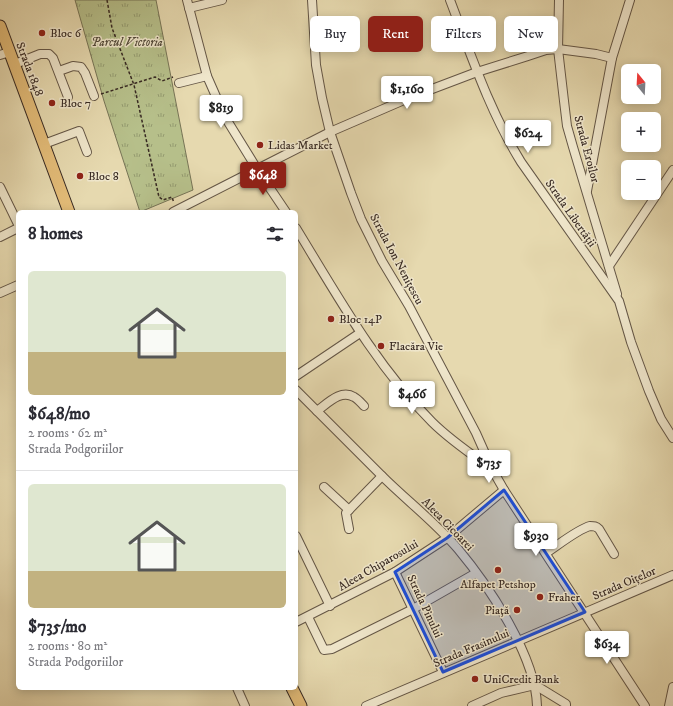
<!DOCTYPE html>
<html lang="en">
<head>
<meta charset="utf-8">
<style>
  :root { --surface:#fff; --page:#f2f2f3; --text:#2b2b33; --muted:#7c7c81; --line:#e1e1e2; --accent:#8f2418 }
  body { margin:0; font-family:"IM FELL DW Pica",serif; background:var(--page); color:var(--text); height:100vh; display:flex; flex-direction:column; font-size:15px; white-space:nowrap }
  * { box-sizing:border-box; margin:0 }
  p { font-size:13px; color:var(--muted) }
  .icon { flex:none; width:22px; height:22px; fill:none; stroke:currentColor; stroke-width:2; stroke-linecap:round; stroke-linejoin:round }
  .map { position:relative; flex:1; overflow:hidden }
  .side { position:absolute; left:16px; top:210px; width:282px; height:480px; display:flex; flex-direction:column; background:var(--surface); border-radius:6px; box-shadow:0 2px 10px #0003 }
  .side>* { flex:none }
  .guide { position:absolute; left:310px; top:16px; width:303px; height:36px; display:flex; gap:8px }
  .needle { width:26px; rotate:342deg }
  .buttons { position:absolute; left:621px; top:64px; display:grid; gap:8px }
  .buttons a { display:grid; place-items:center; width:40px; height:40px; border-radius:6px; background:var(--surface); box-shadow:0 2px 10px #0003; font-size:20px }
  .price { position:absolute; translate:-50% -34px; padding:0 9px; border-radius:4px; background:#fff; color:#222; font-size:13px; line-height:26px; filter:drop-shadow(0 1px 2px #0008) }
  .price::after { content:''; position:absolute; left:50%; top:24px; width:12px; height:9px; margin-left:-6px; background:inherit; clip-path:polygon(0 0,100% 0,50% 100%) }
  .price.selected { background:var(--accent); color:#fff }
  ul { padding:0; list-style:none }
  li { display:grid; align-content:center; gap:8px; height:212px; padding:0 12px }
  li+li { border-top:1px solid var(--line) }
  li span { display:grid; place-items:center; height:124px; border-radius:6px; color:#555 }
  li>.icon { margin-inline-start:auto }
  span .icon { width:72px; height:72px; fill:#fffc; stroke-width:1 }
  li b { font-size:17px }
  h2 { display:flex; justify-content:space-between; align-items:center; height:48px; padding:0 12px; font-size:17px }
  .chip { padding:0 14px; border-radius:6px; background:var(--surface); box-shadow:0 2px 10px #0003; font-size:14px; line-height:36px }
  .chip.selected { background:var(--accent); color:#fff }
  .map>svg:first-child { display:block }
  .park { fill:url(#park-tufts); stroke:#777456 }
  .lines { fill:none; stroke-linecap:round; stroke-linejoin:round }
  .minor-casing { stroke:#645646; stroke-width:10 }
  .major-casing { stroke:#382a23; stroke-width:13 }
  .path { stroke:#382a23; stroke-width:1.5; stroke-dasharray:3 2; stroke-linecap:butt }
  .minor { stroke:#efe6cb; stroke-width:8 }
  .major { stroke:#e3bc78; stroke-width:11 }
  .marked { fill:#1d4ed8; fill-opacity:0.2; stroke:#1d4ed8; stroke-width:3; stroke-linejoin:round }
  .poi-dot { fill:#8f2418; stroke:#efe6cb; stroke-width:1.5 }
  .labels { text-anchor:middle; stroke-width:3; stroke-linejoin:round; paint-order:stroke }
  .poi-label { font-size:12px; fill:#382a23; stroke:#efe6cb; text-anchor:start }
  .park-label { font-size:12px; font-style:italic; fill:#514838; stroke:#efe6cb }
  .street-label { font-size:12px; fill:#382a23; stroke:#efe6cb }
</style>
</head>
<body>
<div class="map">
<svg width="673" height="706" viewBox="0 0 673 706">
  <defs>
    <pattern id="park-tufts" width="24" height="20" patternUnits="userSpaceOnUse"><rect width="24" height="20" fill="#b6bf8a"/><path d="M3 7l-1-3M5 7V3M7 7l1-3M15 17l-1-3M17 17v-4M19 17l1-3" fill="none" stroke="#959b70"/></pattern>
  </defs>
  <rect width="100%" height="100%" fill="#e6d9af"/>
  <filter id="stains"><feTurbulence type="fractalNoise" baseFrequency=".005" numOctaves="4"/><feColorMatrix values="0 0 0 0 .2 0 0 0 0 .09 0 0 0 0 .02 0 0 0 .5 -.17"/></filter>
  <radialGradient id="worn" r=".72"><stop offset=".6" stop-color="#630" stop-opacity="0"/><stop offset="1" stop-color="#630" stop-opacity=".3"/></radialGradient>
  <!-- park -->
  <path class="park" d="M75,0H156L193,190L140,212L104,101Z"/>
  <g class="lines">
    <!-- minor casing -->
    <g class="minor-casing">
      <g id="minor">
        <path d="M187,0L207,76L225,117L257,169L286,212"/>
        <path d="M312,0L316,65L322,98L330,132L351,193L361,219L382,261L409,306L476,433L492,469L504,490L645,706"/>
        <path d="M450,0C471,55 490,112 521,162L619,301L631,342L649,391L661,419L673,438"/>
        <path d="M559,0L558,49L564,101L567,126L573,147L617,294"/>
        <path d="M189,8L222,0"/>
        <path d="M0,55L10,52"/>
        <path d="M15,64L40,54H49L53,58L68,97"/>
        <path d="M59,71L73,66L81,67L85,73L94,96"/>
        <path d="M179,83L207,76"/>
        <path d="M44,144L79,131L87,152"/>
        <path d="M0,187L18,224"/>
        <path d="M587,191L612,58L630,0"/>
        <path d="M173,212L330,132L411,97L477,72L528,56L546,50L558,49L596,54L612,58"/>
        <path d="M296,228C337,295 376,366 432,422C450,440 471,454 492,469"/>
        <path d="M0,237L18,228"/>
        <path d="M609,266L673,170"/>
        <path d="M0,293L18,285"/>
        <path d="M296,376L360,333"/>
        <path d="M296,390C324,418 353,447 381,475C406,500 435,522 458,549C489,586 536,657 537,706"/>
        <path d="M317,411C328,403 341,389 354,397C358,399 361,403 364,406"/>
        <path d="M324,487L349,510"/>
        <path d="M349,529L346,513L382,476"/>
        <path d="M296,536L330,606"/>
        <path d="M546,553C557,546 578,529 590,526C594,526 596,526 599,529L614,554"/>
        <path d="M395,572L443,672"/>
        <path d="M308,617L324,650L332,649L413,609L476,573"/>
        <path d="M296,622L395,572L447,538L504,490"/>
        <path d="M237,688L245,706"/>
        <path d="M366,706L673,575"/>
        <path d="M472,706L501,693L535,685L566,704V706"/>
        <path d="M669,706L673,687"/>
      </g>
    </g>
    <!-- major casing -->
    <g class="major-casing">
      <g id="major">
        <path d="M0,26L69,212"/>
        <path d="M292,688L301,706"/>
      </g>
    </g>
    <!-- path -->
    <g class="path">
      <path d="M107,0L112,28L134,85L159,197L163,200L172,197L174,203"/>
      <path d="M101,94L155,77L162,81L173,77"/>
    </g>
    <!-- minor -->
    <use href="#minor" class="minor"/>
    <!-- major -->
    <use href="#major" class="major"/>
  </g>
  <!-- marked area -->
  <path class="marked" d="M504,490L585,612L443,672L395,572L447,538Z"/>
  <!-- markers -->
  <g class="poi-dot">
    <circle cx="42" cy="33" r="4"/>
    <circle cx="52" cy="103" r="4"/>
    <circle cx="260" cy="145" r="4"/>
    <circle cx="80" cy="176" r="4"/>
    <circle cx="331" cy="319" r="4"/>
    <circle cx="381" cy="346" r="4"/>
    <circle cx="498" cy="570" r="4"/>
    <circle cx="540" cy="597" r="4"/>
    <circle cx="517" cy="610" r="4"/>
    <circle cx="475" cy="679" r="4"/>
  </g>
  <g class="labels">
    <!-- poi labels -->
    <g class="poi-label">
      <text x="50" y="37">Bloc 6</text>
      <text x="60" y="107">Bloc 7</text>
      <text x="268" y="149">Lidas Market</text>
      <text x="88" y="180">Bloc 8</text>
      <text x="339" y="323">Bloc 14P</text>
      <text x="389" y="350">Flacăra Vie</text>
      <text x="498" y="588" text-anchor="middle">Alfapet Petshop</text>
      <text x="548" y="601">Fraher</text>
      <text x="509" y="614" text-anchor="end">Piață</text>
      <text x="483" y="683">UniCredit Bank</text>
    </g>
    <!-- park labels -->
    <g class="park-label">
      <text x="127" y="46">Parcul Victoria</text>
    </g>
    <!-- street labels -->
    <g class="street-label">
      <text transform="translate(30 69) rotate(69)" y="4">Strada 1848</text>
      <text transform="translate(587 149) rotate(75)" y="4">Strada Eroilor</text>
      <text transform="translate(571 213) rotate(55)" y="4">Strada Libertății</text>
      <text transform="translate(397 259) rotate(62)" y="4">Strada Ion Nenițescu</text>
      <text transform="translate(448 524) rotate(46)" y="4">Aleea Cicoarei</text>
      <text transform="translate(378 565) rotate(-30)" y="4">Aleea Chiparosului</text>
      <text transform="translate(624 583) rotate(-23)" y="4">Strada Oițelor</text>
      <text transform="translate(425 606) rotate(65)" y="4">Strada Pinului</text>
      <text transform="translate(471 648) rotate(-23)" y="4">Strada Frasinului</text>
    </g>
  </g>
  <rect width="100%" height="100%" filter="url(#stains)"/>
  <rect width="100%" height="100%" fill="url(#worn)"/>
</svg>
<div class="buttons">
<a><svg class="needle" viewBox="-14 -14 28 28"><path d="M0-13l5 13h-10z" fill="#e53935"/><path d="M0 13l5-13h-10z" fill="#7c7c81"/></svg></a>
<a>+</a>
<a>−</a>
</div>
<b class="price" style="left:407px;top:110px">$1,160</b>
<b class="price" style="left:221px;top:129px">$819</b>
<b class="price" style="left:528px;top:154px">$624</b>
<b class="price selected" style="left:263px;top:196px">$648</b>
<b class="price" style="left:412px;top:415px">$466</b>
<b class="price" style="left:489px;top:484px">$735</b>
<b class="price" style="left:536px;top:557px">$930</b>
<b class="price" style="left:607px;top:665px">$634</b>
<div class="guide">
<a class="chip">Buy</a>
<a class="chip selected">Rent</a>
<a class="chip">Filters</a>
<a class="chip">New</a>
</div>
<section class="side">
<h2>8 homes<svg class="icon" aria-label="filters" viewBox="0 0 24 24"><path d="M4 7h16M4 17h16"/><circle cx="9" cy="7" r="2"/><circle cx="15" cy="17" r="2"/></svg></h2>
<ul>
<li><span style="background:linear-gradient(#dfe7d0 65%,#c2b280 0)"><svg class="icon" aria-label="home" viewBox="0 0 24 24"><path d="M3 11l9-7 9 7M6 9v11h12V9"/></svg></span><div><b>$648/mo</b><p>2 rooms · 62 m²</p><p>Strada Podgoriilor</p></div></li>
<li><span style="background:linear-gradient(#dfe7d0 70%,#c2b280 0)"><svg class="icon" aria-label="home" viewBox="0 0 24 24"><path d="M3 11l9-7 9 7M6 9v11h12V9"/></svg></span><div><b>$735/mo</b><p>2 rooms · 80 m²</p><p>Strada Podgoriilor</p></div></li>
</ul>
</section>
</div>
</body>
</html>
